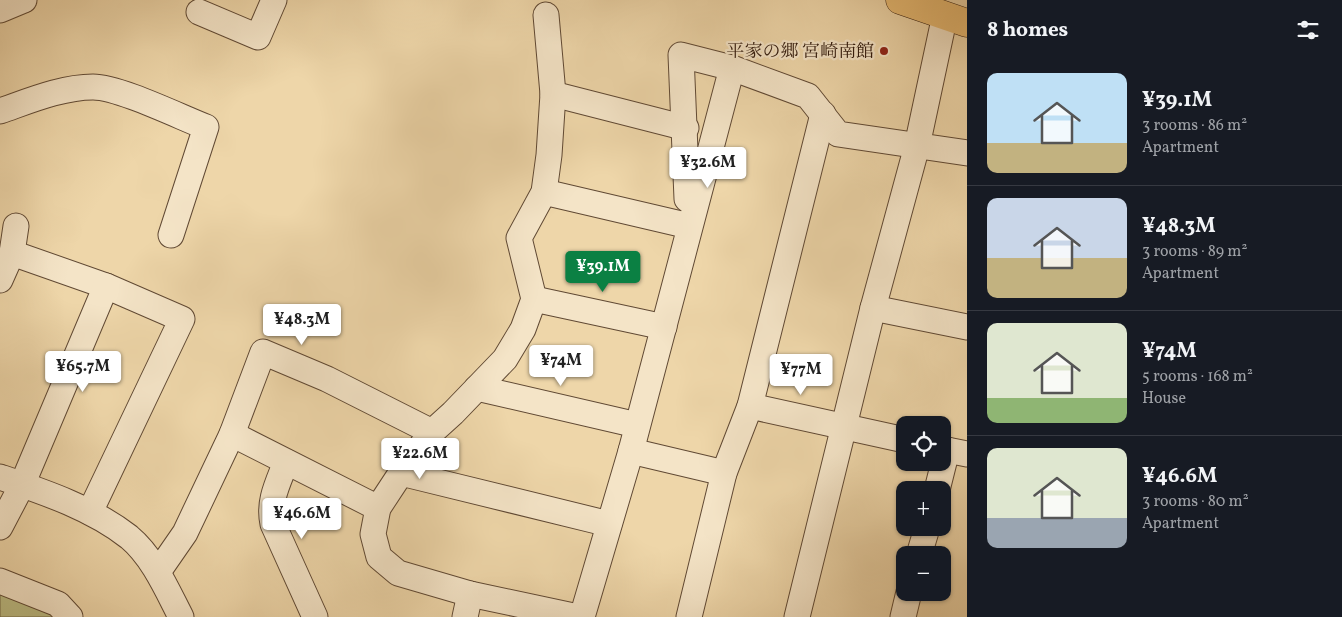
<!DOCTYPE html>
<html lang="en">
<head>
<meta charset="utf-8">
<style>
  :root { --surface:#171b24; --page:#242831; --text:#f1f3f6; --muted:#9ea1a6; --line:#363941; --accent:#0b8043 }
  body { margin:0; font-family:Vollkorn,"Noto Serif JP",serif; background:var(--page); color:var(--text); height:100vh; display:flex; flex-direction:column; font-size:19px; white-space:nowrap }
  * { box-sizing:border-box; margin:0 }
  p { font-size:16px; color:var(--muted) }
  .icon { flex:none; width:28px; height:28px; fill:none; stroke:currentColor; stroke-width:2; stroke-linecap:round; stroke-linejoin:round }
  .map { position:relative; flex:1; overflow:hidden }
  .panel { display:flex; flex-direction:column; background:var(--surface); width:375px }
  .panel>* { flex:none }
  .controls { position:absolute; left:896px; top:416px; display:grid; gap:10px }
  .controls a { display:grid; place-items:center; width:55px; height:55px; border-radius:10px; background:var(--surface); box-shadow:0 1px 4px #0004; font-size:25px }
  .price { position:absolute; translate:-50% -42px; padding:0 11px; border-radius:5px; background:#fff; color:#222; font-size:16px; line-height:32px; filter:drop-shadow(0 1px 2px #0008) }
  .price::after { content:''; position:absolute; left:50%; top:30px; width:15px; height:11px; margin-left:-8px; background:inherit; clip-path:polygon(0 0,100% 0,50% 100%) }
  .price.active { background:var(--accent); color:#fff }
  ul { padding:0; list-style:none }
  li { display:flex; align-items:center; gap:15px; height:125px; padding:0 20px }
  li+li { border-top:1px solid var(--line) }
  li span { display:grid; place-items:center; flex:none; width:140px; height:100px; border-radius:10px; color:#555 }
  li>.icon { margin-inline-start:auto }
  span .icon { width:60px; height:60px; fill:#fffc; stroke-width:1 }
  li b { font-size:21px }
  h2 { display:flex; justify-content:space-between; align-items:center; height:60px; padding:0 20px; font-size:21px }
  main { display:flex; flex:1; min-height:0 }
  .map>svg:first-child { display:block }
  .green { fill:#bcbd85; stroke:#766c49 }
  .lines { fill:none; stroke-linecap:round; stroke-linejoin:round }
  .minor-casing { stroke:#604934; stroke-width:27 }
  .highway-casing { stroke:#311a0d; stroke-width:29 }
  .minor { stroke:#f4e4c7; stroke-width:25 }
  .highway { stroke:#e7bb74; stroke-width:28 }
  .poi-dot { fill:#8f2418; stroke:#f4e4c7; stroke-width:2 }
  .labels { text-anchor:middle; stroke-width:4.5; stroke-linejoin:round; paint-order:stroke }
  .poi-label { font-size:18px; fill:#311a0d; stroke:#f4e4c7; text-anchor:end }
</style>
</head>
<body>
<main>
<div class="map">
<svg width="967" height="617" viewBox="0 0 967 617">
  <rect width="100%" height="100%" fill="#eed6a9"/>
  <filter id="stains"><feTurbulence type="fractalNoise" baseFrequency=".004" numOctaves="4"/><feColorMatrix values="0 0 0 0 .2 0 0 0 0 .09 0 0 0 0 .02 0 0 0 .5 -.17"/></filter>
  <radialGradient id="worn" r=".72"><stop offset=".6" stop-color="#630" stop-opacity="0"/><stop offset="1" stop-color="#630" stop-opacity=".3"/></radialGradient>
  <!-- green -->
  <path class="green" d="M0,588L61,617H0Z"/>
  <g class="lines">
    <!-- minor casing -->
    <g class="minor-casing">
      <g id="minor">
        <path d="M0,10L24,0"/>
        <path d="M199,12L258,37L274,0"/>
        <path d="M546,15L553,94L549,155L544,192L519,238L534,299L523,329L505,359L453,413L432,432L401,473L378,508L373,534L379,557L398,573L470,594L578,617"/>
        <path d="M553,94L686,128"/>
        <path d="M0,111C29,101 62,87 93,87C119,87 180,117 206,127L171,235"/>
        <path d="M544,192L685,225"/>
        <path d="M687,199L681,55L732,68L808,96L838,134L967,153"/>
        <path d="M12,253L106,286L182,319L90,512"/>
        <path d="M0,280L12,253L16,226"/>
        <path d="M534,299L664,327"/>
        <path d="M873,308L967,327"/>
        <path d="M477,388L637,425"/>
        <path d="M750,406L905,440"/>
        <path d="M232,434L378,508"/>
        <path d="M942,449L967,454"/>
        <path d="M631,451L724,473"/>
        <path d="M286,462C278,483 268,501 273,524L315,617"/>
        <path d="M401,473L609,524"/>
        <path d="M0,477C44,492 92,508 129,537C153,557 167,590 181,617"/>
        <path d="M937,490L947,450"/>
        <path d="M0,527L22,485L106,286"/>
        <path d="M919,555L927,528"/>
        <path d="M158,572L185,533L232,434L263,352L327,379L432,432"/>
        <path d="M0,581L58,604L70,617"/>
        <path d="M465,617L470,594"/>
        <path d="M582,617L631,451L732,68"/>
        <path d="M689,617L724,473L750,406L823,114"/>
        <path d="M797,617L873,308L917,146L945,15"/>
        <path d="M903,617L909,592"/>
      </g>
    </g>
    <!-- highway casing -->
    <g class="highway-casing">
      <path id="highway" d="M900,0L967,23"/>
    </g>
    <!-- minor -->
    <use href="#minor" class="minor"/>
    <!-- highway -->
    <use href="#highway" class="highway"/>
  </g>
  <!-- markers -->
  <circle class="poi-dot" cx="884" cy="51" r="5"/>
  <g class="labels">
    <!-- poi labels -->
    <g class="poi-label">
      <text x="874" y="57">平家の郷 宮崎南館</text>
    </g>
  </g>
  <rect width="100%" height="100%" filter="url(#stains)"/>
  <rect width="100%" height="100%" fill="url(#worn)"/>
</svg>
<div class="controls">
<a><svg class="icon" aria-label="locate" viewBox="0 0 24 24"><circle cx="12" cy="12" r="6"/><path d="M12 2v4M12 18v4M2 12h4M18 12h4"/></svg></a>
<a>+</a>
<a>−</a>
</div>
<b class="price" style="left:708px;top:189px">¥32.6M</b>
<b class="price active" style="left:603px;top:293px">¥39.1M</b>
<b class="price" style="left:302px;top:346px">¥48.3M</b>
<b class="price" style="left:561px;top:387px">¥74M</b>
<b class="price" style="left:83px;top:393px">¥65.7M</b>
<b class="price" style="left:801px;top:396px">¥77M</b>
<b class="price" style="left:420px;top:480px">¥22.6M</b>
<b class="price" style="left:302px;top:540px">¥46.6M</b>
</div>
<section class="panel">
<h2>8 homes<svg class="icon" aria-label="filters" viewBox="0 0 24 24"><path d="M4 7h16M4 17h16"/><circle cx="9" cy="7" r="2"/><circle cx="15" cy="17" r="2"/></svg></h2>
<ul>
<li><span style="background:linear-gradient(#bfe0f5 70%,#c2b280 0)"><svg class="icon" aria-label="home" viewBox="0 0 24 24"><path d="M3 11l9-7 9 7M6 9v11h12V9"/></svg></span><div><b>¥39.1M</b><p>3 rooms · 86 m²</p><p>Apartment</p></div></li>
<li><span style="background:linear-gradient(#c9d6e8 60%,#c2b280 0)"><svg class="icon" aria-label="home" viewBox="0 0 24 24"><path d="M3 11l9-7 9 7M6 9v11h12V9"/></svg></span><div><b>¥48.3M</b><p>3 rooms · 89 m²</p><p>Apartment</p></div></li>
<li><span style="background:linear-gradient(#dfe7d0 75%,#8fb573 0)"><svg class="icon" aria-label="home" viewBox="0 0 24 24"><path d="M3 11l9-7 9 7M6 9v11h12V9"/></svg></span><div><b>¥74M</b><p>5 rooms · 168 m²</p><p>House</p></div></li>
<li><span style="background:linear-gradient(#dfe7d0 70%,#9aa5b1 0)"><svg class="icon" aria-label="home" viewBox="0 0 24 24"><path d="M3 11l9-7 9 7M6 9v11h12V9"/></svg></span><div><b>¥46.6M</b><p>3 rooms · 80 m²</p><p>Apartment</p></div></li>
</ul>
</section>
</main>
</body>
</html>
